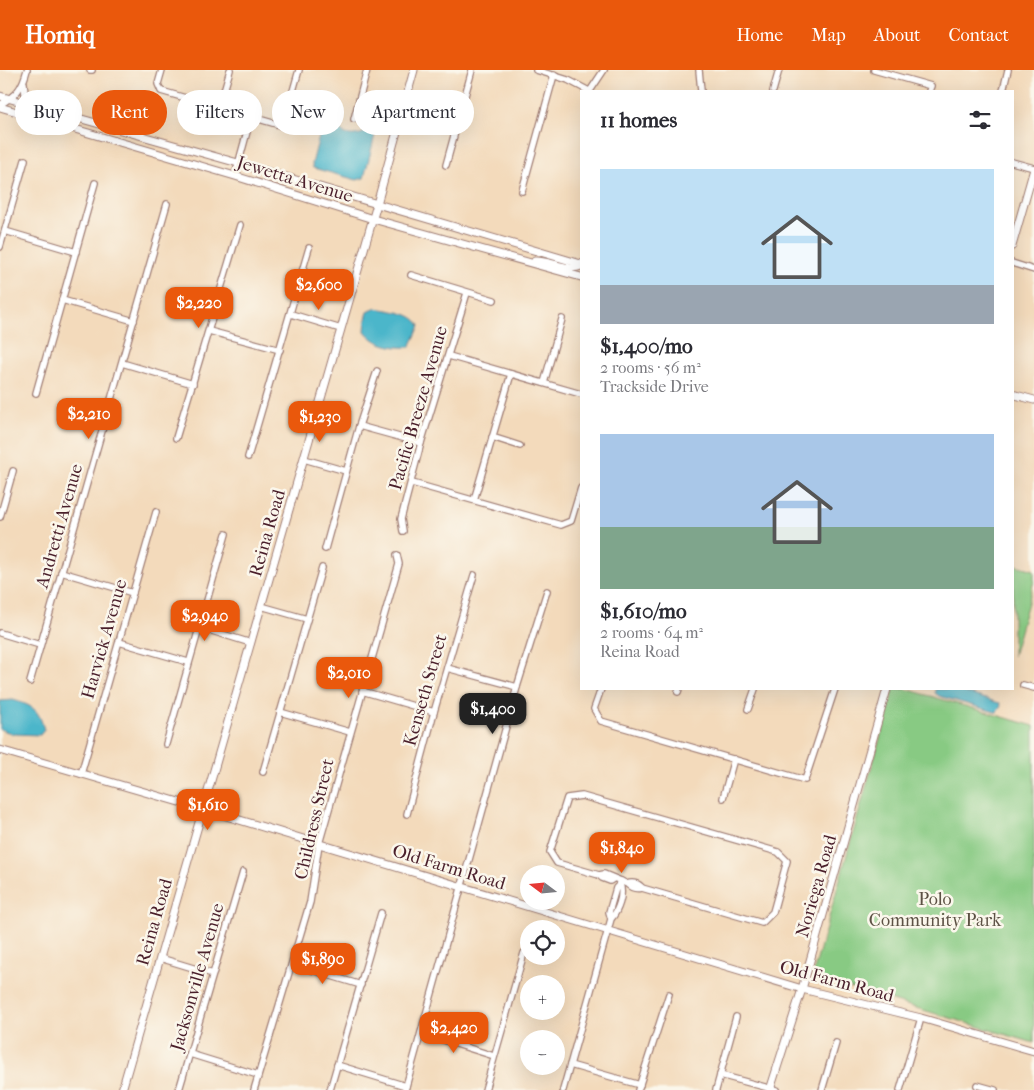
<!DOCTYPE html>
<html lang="en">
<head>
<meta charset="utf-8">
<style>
  :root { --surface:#fff; --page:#f7f7f7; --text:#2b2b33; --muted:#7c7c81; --accent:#ea580c }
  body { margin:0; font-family:"IM FELL French Canon",serif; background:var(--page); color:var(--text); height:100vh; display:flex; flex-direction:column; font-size:19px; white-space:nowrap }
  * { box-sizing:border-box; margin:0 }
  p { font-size:16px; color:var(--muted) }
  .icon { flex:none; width:28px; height:28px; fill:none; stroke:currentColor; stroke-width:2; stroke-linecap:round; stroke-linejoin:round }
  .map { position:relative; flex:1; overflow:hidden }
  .side { position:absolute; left:580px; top:20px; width:434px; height:600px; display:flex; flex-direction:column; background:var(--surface); border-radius:0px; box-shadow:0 5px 20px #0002 }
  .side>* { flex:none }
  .guide { position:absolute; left:15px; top:20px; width:475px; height:45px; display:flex; gap:10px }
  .needle { width:32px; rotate:286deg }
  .buttons { position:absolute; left:520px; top:795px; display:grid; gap:10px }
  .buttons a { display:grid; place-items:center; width:45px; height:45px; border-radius:50%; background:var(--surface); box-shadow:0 5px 20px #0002; font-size:25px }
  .price { position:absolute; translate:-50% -42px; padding:0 11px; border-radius:10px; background:var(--accent); color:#fff; font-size:16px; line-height:32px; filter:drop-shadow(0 1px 2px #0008) }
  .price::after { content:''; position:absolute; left:50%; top:30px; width:15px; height:11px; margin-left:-8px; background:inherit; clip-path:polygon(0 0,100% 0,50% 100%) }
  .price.current { background:#222; color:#fff }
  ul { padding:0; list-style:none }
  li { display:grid; align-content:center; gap:10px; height:265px; padding:0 20px }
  li span { display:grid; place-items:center; height:155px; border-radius:0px; color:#555 }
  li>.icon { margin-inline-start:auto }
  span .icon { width:90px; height:90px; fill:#fffc; stroke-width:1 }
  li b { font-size:21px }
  h2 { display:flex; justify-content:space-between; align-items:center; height:60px; padding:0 20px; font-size:21px }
  .tag { padding:0 18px; border-radius:22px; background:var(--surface); box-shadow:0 5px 20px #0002; font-size:18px; line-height:45px }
  .tag.current { background:var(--accent); color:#fff }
  header { display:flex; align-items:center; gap:30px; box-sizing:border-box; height:70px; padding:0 25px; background:var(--accent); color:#fff }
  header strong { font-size:24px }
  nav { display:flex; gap:28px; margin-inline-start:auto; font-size:18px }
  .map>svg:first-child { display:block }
  .green { fill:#88ca83; stroke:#697457 }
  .water { fill:#4cb6ca; stroke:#4b6a7a }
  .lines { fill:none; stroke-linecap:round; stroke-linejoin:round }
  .minor-casing { stroke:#9e7c73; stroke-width:8 }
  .tertiary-casing { stroke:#9e7c73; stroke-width:9 }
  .minor { stroke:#fff; stroke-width:5.5 }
  .tertiary { stroke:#fff; stroke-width:7 }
  .labels { text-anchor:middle; stroke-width:5; stroke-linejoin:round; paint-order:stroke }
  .street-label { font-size:18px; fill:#4a1f2b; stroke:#fbf7ec }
  .park-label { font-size:18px; fill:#5d5245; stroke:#fbf7ec }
</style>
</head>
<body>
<header>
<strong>Homiq</strong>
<nav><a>Home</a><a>Map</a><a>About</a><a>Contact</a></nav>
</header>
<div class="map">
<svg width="1034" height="1020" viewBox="0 0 1034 1020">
  <rect width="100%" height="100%" fill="#fbf7ec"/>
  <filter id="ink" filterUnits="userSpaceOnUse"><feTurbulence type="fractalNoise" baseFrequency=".02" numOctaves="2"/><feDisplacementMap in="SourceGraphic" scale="10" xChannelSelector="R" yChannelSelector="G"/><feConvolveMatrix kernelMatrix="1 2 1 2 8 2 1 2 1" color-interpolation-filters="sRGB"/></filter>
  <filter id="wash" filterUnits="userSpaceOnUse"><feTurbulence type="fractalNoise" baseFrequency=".0096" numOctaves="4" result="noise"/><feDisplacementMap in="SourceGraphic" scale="20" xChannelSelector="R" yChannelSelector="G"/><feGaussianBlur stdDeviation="1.12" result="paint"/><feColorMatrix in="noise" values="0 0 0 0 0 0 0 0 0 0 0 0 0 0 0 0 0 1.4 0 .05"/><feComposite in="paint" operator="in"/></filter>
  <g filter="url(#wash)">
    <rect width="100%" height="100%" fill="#f3dabb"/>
    <!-- green -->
    <g class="green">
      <path d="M1013,494L1034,500V511L1013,586Z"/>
      <path d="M894,619H906L1034,656V973L812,907Z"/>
    </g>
    <!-- water -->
    <g class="water">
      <path d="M329,50C336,53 336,56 341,61C349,68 361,65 369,60L374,62L375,65L364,108L357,110L313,98L312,94L322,55Z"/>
      <path d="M376,238C390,241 414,242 420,256L410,277C392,278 376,275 365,261L366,249L368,242Z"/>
      <path d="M935,619H953L996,632L1000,633L1001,636L997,642H995L939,626L935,623Z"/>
      <path d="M13,630C33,636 39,639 44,660L40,665L13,664L0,659V631Z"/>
    </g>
  </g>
  <g filter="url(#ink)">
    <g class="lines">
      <!-- minor casing -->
      <g class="minor-casing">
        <g id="minor">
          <path d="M90,0H92"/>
          <path d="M162,0L158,14L161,21L283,56L299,0"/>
          <path d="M536,0L568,10L589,21"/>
          <path d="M699,0L701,21"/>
          <path d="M874,0L931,16L929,21"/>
          <path d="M24,13L25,24L35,47"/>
          <path d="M590,21L604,0"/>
          <path d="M773,21L779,0"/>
          <path d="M1003,21L1008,0"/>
          <path d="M0,35C17,24 22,19 27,0"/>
          <path d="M219,38L230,0"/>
          <path d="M354,49L367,0"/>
          <path d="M1012,92L1034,98"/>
          <path d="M446,95L472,0"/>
          <path d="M235,106L251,47"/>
          <path d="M522,121L554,5"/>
          <path d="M5,161L76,182"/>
          <path d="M0,177L25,90"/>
          <path d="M1012,193L1034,200"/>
          <path d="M411,205L494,230"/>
          <path d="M62,230L134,251"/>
          <path d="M291,244L341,259"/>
          <path d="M209,261L280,280"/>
          <path d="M449,286L581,324"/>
          <path d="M122,293L193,314"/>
          <path d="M544,313L562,249"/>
          <path d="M36,323L95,113"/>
          <path d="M359,356L421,373"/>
          <path d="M492,367L520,376"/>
          <path d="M176,368L240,155"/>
          <path d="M248,387L309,178"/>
          <path d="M304,389L346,401"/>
          <path d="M412,413L561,455L571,451L581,418"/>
          <path d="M474,430L511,304"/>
          <path d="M0,447L13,401"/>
          <path d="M403,461L401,449L421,373L467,223"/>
          <path d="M325,479L359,356L377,301"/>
          <path d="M61,502L133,523"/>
          <path d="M261,536L307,549"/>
          <path d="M199,557L251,573"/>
          <path d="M0,563L40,575"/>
          <path d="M119,572L188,592"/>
          <path d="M447,598L517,617"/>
          <path d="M30,612L167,134"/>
          <path d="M1023,615L1034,618"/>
          <path d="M601,619L594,639L601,651L805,710L835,619"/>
          <path d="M362,621L434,642"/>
          <path d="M678,622L679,619"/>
          <path d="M748,639L755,619"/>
          <path d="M280,642L350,662"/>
          <path d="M166,674L226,464"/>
          <path d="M263,702L322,498"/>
          <path d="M81,704L156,442"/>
          <path d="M723,728L734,689"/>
          <path d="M407,744L434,642L474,505"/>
          <path d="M599,805L557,793L550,782L567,728L582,726L778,782L787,791L773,842L762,853L642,818"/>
          <path d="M613,809L610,811L602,808L599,805L604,804L621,811"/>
          <path d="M620,814L621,811L627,814C632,812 639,813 642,818C637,819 631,818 627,814"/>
          <path d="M160,888L213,904"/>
          <path d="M292,894L361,915"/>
          <path d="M421,963L494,986"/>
          <path d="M190,984L258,1005"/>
          <path d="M337,995L406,1016"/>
          <path d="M570,995L640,1015"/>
          <path d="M720,1005L776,1020"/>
          <path d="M977,1015L995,1020"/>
          <path d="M179,1020L243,802"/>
          <path d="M254,1020L310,832L319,774L399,494L397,485"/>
          <path d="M330,1020L381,843"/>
          <path d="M405,1020L517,617L547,521"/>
          <path d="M485,1020L524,883"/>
          <path d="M563,1020L611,849C618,841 624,825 620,814L616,818L609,842L611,849"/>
          <path d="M638,1020L669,924"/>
          <path d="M716,1020L736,947"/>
          <path d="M822,1020L836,973"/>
          <path d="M900,1020L921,948"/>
        </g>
      </g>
      <!-- tertiary casing -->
      <g class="tertiary-casing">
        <g id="tertiary">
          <path d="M0,26L238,93L581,194"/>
          <path d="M0,37L235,106L373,149L581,207"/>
          <path d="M1012,176L1034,99"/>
          <path d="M535,191C550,190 567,202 581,196"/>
          <path d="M1012,324L1034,330"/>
          <path d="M0,680L203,739L802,919L921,948L1034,981"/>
          <path d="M122,1020L377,134L414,0"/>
          <path d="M770,1020L802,919L887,619"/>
        </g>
      </g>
      <!-- minor -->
      <use href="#minor" class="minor"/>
      <!-- tertiary -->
      <use href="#tertiary" class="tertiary"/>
    </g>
  </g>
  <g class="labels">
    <!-- street labels -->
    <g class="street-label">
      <text transform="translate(295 109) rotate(17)" y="6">Jewetta Avenue</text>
      <text transform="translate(418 338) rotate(-74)" y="6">Pacific Breeze Avenue</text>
      <text transform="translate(59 456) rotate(-74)" y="6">Andretti Avenue</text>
      <text transform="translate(267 463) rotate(-74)" y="6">Reina Road</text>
      <text transform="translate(104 569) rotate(-74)" y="6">Harvick Avenue</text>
      <text transform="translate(425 620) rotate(-74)" y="6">Kenseth Street</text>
      <text transform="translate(314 749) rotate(-77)" y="6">Childress Street</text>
      <text transform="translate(449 797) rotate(17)" y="6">Old Farm Road</text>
      <text transform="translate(816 816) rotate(-74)" y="6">Noriega Road</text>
      <text transform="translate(154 852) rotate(-74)" y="6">Reina Road</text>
      <text transform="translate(197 907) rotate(-74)" y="6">Jacksonville Avenue</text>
      <text transform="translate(837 911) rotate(15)" y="6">Old Farm Road</text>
    </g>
    <!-- park labels -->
    <g class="park-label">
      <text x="935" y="835">Polo<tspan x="935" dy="21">Community Park</tspan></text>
    </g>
  </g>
</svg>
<div class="buttons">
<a><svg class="needle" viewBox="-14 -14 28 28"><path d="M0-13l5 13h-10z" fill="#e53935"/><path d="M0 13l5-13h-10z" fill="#7c7c81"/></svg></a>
<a><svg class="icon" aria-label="locate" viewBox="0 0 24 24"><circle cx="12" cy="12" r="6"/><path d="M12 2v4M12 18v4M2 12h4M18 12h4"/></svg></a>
<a>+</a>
<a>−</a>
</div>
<b class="price" style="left:319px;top:241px">$2,600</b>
<b class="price" style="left:199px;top:259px">$2,220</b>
<b class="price" style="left:89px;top:370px">$2,210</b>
<b class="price" style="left:320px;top:373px">$1,230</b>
<b class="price" style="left:205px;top:572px">$2,940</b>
<b class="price" style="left:349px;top:629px">$2,010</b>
<b class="price current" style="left:493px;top:665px">$1,400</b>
<b class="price" style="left:208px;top:761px">$1,610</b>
<b class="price" style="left:622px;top:804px">$1,840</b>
<b class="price" style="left:323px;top:915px">$1,890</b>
<b class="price" style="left:454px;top:984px">$2,420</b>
<div class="guide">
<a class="tag">Buy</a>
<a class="tag current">Rent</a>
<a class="tag">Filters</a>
<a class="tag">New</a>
<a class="tag">Apartment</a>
</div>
<section class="side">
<h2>11 homes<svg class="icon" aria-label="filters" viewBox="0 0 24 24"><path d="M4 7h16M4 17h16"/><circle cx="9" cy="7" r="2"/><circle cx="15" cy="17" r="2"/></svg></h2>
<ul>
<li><span style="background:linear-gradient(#bfe0f5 75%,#9aa5b1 0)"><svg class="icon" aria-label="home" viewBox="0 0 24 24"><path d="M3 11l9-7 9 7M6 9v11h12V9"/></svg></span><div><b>$1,400/mo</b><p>2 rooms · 56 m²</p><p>Trackside Drive</p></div></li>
<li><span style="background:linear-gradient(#a9c7e8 60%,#7fa58c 0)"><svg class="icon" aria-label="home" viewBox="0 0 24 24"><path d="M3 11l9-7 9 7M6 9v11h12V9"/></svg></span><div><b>$1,610/mo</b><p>2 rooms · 64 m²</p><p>Reina Road</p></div></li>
</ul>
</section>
</div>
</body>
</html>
